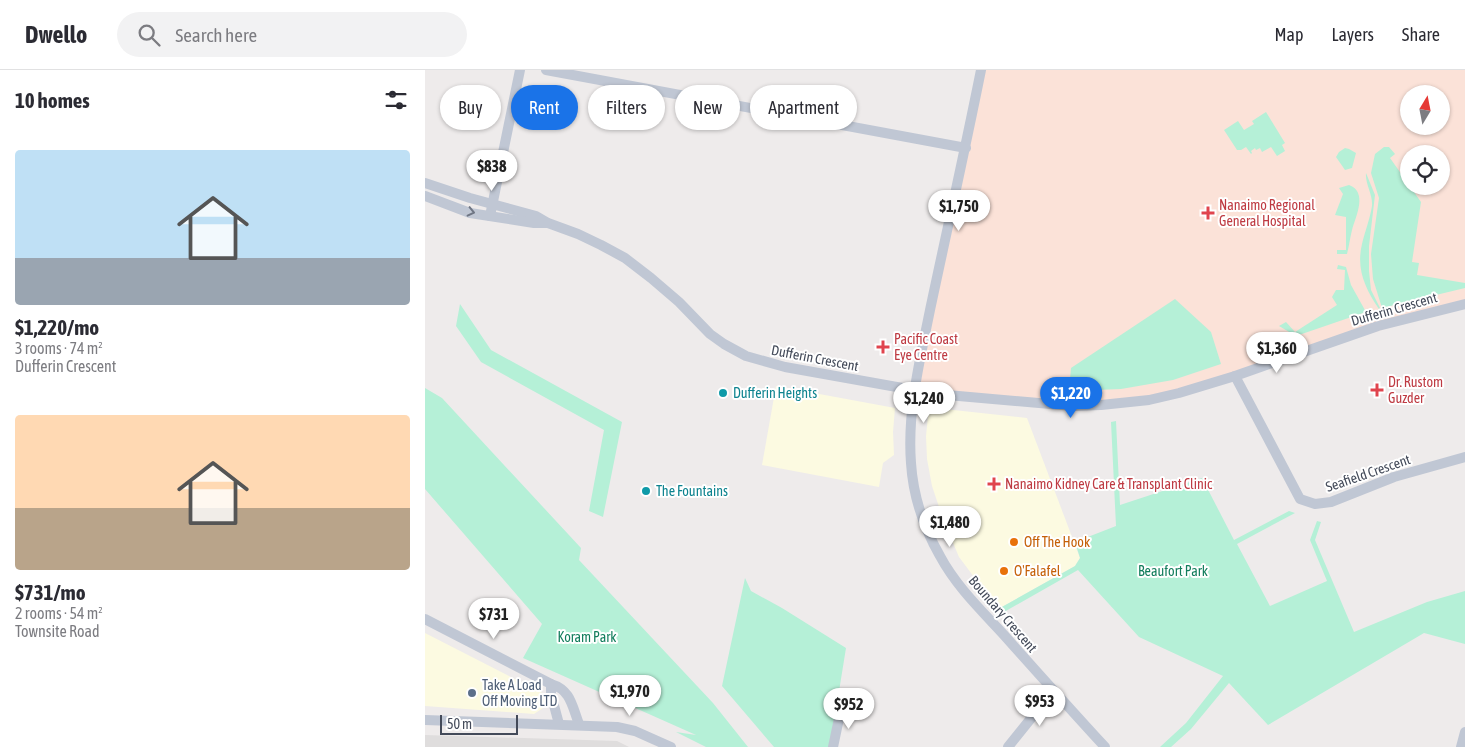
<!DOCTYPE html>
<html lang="en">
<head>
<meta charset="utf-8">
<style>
  :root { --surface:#fff; --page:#f2f2f3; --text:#2b2b33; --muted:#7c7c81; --line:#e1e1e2; --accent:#1a73e8 }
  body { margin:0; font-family:"Asap Condensed",sans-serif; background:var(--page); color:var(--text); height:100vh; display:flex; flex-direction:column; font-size:19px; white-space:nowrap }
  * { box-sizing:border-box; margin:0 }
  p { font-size:16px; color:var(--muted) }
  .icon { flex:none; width:28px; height:28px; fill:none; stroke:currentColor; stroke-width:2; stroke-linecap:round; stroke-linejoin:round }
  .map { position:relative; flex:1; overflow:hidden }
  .side { display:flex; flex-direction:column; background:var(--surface); width:425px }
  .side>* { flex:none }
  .banner { position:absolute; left:15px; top:15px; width:475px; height:45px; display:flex; gap:10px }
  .needle { width:32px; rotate:10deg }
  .fabs { position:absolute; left:975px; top:15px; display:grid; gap:10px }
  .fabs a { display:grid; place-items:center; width:50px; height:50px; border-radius:50%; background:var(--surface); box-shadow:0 1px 4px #0004; font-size:25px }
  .scale { position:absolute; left:15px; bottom:12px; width:78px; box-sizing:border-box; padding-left:5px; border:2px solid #434a59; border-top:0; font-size:14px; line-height:18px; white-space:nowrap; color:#434a59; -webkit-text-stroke:4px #fff; paint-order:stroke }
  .price { position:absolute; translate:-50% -42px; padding:0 11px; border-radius:18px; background:#fff; color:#222; font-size:16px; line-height:32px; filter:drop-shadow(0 1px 2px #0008) }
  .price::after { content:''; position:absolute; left:50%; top:30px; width:15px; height:11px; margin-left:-8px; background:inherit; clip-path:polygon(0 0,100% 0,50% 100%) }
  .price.on { background:var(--accent); color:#fff }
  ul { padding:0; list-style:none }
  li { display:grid; align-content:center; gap:10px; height:265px; padding:0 15px }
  li span { display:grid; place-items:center; height:155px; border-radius:5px; color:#555 }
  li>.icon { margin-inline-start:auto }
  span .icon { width:90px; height:90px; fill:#fffc; stroke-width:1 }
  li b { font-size:21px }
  h2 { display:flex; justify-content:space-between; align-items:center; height:60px; padding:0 15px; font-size:21px }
  .tag { padding:0 18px; border-radius:22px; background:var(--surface); box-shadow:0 1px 4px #0004; font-size:18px; line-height:45px }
  .tag.on { background:var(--accent); color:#fff }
  header { display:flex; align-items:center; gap:30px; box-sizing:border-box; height:70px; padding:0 25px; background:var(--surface); border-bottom:1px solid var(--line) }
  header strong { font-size:24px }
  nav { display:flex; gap:28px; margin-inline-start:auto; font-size:18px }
  .search { width:350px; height:45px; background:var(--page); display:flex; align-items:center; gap:12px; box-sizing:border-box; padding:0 18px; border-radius:28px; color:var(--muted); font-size:19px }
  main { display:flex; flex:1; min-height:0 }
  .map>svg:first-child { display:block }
  .commercial { fill:#fcfae1 }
  .education { fill:#dfdddd }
  .medical { fill:#fbe2d8; fill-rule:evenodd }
  .green { fill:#b5f0d7 }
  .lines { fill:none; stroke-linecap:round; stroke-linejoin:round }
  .minor { stroke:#c0c7d4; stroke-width:10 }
  .oneway { stroke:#6f7684 }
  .health-dot { fill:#e0444e; stroke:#fff; stroke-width:2 }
  .culture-dot { fill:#0f9aa8; stroke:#fff; stroke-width:2 }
  .food-dot { fill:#e8710a; stroke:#fff; stroke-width:2 }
  .service-dot { fill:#5c6f8a; stroke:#fff; stroke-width:2 }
  .labels { text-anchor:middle; stroke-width:4; stroke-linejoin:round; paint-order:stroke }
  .health-label { font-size:14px; fill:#be3a42; stroke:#fff; text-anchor:start }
  .street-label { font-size:14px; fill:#434a59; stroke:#fff }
  .culture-label { font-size:14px; fill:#0d838f; stroke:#fff; text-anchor:start }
  .food-label { font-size:14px; fill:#c56008; stroke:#fff; text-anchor:start }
  .park-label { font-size:14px; fill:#127d5c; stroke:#fff }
  .service-label { font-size:14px; fill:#4e5e75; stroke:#fff; text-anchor:start }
</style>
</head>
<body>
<header>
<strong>Dwello</strong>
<div class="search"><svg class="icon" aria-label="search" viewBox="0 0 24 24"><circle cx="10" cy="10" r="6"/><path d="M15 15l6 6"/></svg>Search here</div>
<nav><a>Map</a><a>Layers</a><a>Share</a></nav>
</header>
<main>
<section class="side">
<h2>10 homes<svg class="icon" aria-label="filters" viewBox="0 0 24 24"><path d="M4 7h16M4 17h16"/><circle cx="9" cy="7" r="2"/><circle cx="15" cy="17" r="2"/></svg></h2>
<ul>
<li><span style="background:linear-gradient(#bfe0f5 70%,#9aa5b1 0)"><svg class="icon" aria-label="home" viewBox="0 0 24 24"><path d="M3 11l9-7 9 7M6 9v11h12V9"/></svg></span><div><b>$1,220/mo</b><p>3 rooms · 74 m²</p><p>Dufferin Crescent</p></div></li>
<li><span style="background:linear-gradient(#ffd9b3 60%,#b9a48a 0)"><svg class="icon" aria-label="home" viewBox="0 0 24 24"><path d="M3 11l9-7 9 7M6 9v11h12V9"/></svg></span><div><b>$731/mo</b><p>2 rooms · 54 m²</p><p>Townsite Road</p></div></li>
</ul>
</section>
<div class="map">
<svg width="1040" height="677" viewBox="0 0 1040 677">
  <rect width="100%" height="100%" fill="#eeebeb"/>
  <!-- commercial -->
  <g class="commercial">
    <path d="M351,316L470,338L468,362L469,385L458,393L454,417L337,395Z"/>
    <path d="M510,338L602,348L655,488L650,496L575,538L552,511L534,487L518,449L507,416L502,389L501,366L503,346Z"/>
    <path d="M0,563L119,624L121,631L118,638L109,644L0,636Z"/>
  </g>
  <!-- education -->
  <path class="education" d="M0,665L192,671L204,677H0Z"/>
  <!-- medical -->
  <path class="medical" d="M556,0H1040V234L777,316L676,335L490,321ZM984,24H1016V56H984ZM984,84H1016V116H984Z"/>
  <!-- green -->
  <g class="green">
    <path d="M841,42L860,73L857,75L860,81L852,86L846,77L837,82L835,78L831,80L830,78L826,81L827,83L826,84L821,77L816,80H812L799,60L813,51L819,60L829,54L827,51Z"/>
    <path d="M959,77H964L970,84L965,88L996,132L987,192L994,193L992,205L1040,213V218L957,238L948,209L946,184L954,128L946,103L950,84Z"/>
    <path d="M920,78L924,79L931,83L927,98L920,100L911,87L914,82Z"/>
    <path d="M941,103L950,125L944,176V201L946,220L955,238L954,239C940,218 931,199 937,174C940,161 945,149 947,136C948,124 940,114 941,103Z"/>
    <path d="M924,115C943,122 931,146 927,160C925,168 924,176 922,184H912V180H921V147L910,145L918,124L914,118Z"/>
    <path d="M913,195L921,197L926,215L941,242L871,266L854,256L861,252L870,262L912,235L907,227L911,220H919L920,200L912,199Z"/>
    <path d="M750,229L786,262L796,294L748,310L696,319L644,321L646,298Z"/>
    <path d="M35,234L66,280L197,352L178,447L164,441L179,360L56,292L31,256Z"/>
    <path d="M0,318L17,328L156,478L154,490L288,633L323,677H281L251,662L271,665L98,588L117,554L0,419Z"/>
    <path d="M691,351L695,435L777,408L809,470L864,441L870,443L812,474L845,536L902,511L885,470L892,451L896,452L890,470L929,562L1002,532L1040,521V574L999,563L843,655L804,613L766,659L746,677H735L761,653L798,606L714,567L653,500L579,542L575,538L650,496L655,488L650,472L691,456L686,352Z"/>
    <path d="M320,508L326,521L357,538L421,578L405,677H349L297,616Z"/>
  </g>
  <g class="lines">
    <!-- minor -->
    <g class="minor">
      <path d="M121,0L541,78"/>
      <path d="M556,0C540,80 522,160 505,240C495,290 482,341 486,393C488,425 499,458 515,486C531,516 556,540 579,565C612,602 646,640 680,677"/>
      <path d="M0,113L45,128L111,146L123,153L153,164L176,175L200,188L226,208L254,232L285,264L299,274L321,286L360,297L511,324L648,336L676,335L724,330L754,323L810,306L953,256L1040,234"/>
      <path d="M0,126L45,143L109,153H122"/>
      <path d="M65,146L95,0"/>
      <path d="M810,306L875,429L890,434L906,432L969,407L1040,387"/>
      <path d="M0,549L126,614C146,620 147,636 154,654"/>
      <path d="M126,614V624L134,654"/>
      <path d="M0,650L192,657L210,661L246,677"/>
      <path d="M408,677L416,639"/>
      <path d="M583,677L628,621"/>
      <path d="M1036,677L1040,662"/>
    </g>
  </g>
  <!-- one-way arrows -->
  <defs><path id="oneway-chevron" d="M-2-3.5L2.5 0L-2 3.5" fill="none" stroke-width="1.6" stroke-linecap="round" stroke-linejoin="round" transform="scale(1.25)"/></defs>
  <use class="oneway" href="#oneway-chevron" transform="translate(46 142) rotate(13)"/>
  <!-- markers -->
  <g class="health-dot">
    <path d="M780.5 135.5h5v5h5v5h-5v5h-5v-5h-5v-5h5z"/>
    <path d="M455.5 269.5h5v5h5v5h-5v5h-5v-5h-5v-5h5z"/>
    <path d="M949.5 312.5h5v5h5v5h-5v5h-5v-5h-5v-5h5z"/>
    <path d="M566.5 406.5h5v5h5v5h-5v5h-5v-5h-5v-5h5z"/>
  </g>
  <g class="culture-dot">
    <circle cx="298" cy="323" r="5"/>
    <circle cx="221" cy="421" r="5"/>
  </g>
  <g class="food-dot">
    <circle cx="589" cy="472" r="5"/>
    <circle cx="579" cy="501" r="5"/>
  </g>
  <circle class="service-dot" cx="47" cy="623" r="5"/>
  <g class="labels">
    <!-- health labels -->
    <g class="health-label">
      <text x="794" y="140">Nanaimo Regional<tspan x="794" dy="16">General Hospital</tspan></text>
      <text x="469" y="274">Pacific Coast<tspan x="469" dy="16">Eye Centre</tspan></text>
      <text x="963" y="317">Dr. Rustom<tspan x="963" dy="16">Guzder</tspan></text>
      <text x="580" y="419">Nanaimo Kidney Care &amp; Transplant Clinic</text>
    </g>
    <!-- street labels -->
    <g class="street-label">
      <text transform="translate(969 239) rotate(-16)" y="5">Dufferin Crescent</text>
      <text transform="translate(390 288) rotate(11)" y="5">Dufferin Crescent</text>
      <text transform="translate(943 403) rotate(-19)" y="5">Seafield Crescent</text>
      <text transform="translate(578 544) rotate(49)" y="5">Boundary Crescent</text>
    </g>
    <!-- culture labels -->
    <g class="culture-label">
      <text x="308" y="328">Dufferin Heights</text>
      <text x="231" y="426">The Fountains</text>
    </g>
    <!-- food labels -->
    <g class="food-label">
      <text x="599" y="477">Off The Hook</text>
      <text x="589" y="506">O'Falafel</text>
    </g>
    <!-- park labels -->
    <g class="park-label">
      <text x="748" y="506">Beaufort Park</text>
      <text x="162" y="572">Koram Park</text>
    </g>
    <!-- service labels -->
    <g class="service-label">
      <text x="57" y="620">Take A Load<tspan x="57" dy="16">Off Moving LTD</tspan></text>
    </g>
  </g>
</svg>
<div class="fabs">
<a><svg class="needle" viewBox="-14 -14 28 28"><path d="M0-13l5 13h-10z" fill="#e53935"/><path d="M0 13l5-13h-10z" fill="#7c7c81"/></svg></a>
<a><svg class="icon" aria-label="locate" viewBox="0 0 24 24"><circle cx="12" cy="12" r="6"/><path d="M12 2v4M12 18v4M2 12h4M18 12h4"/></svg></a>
</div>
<div class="scale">50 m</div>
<b class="price" style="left:67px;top:122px">$838</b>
<b class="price" style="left:534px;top:162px">$1,750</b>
<b class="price" style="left:852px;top:304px">$1,360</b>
<b class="price on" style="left:646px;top:349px">$1,220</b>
<b class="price" style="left:499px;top:354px">$1,240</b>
<b class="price" style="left:525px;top:478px">$1,480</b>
<b class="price" style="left:69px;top:570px">$731</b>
<b class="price" style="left:205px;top:647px">$1,970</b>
<b class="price" style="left:615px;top:657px">$953</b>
<b class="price" style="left:424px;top:660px">$952</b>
<div class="banner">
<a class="tag">Buy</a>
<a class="tag on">Rent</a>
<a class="tag">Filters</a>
<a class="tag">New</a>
<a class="tag">Apartment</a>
</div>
</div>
</main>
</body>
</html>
